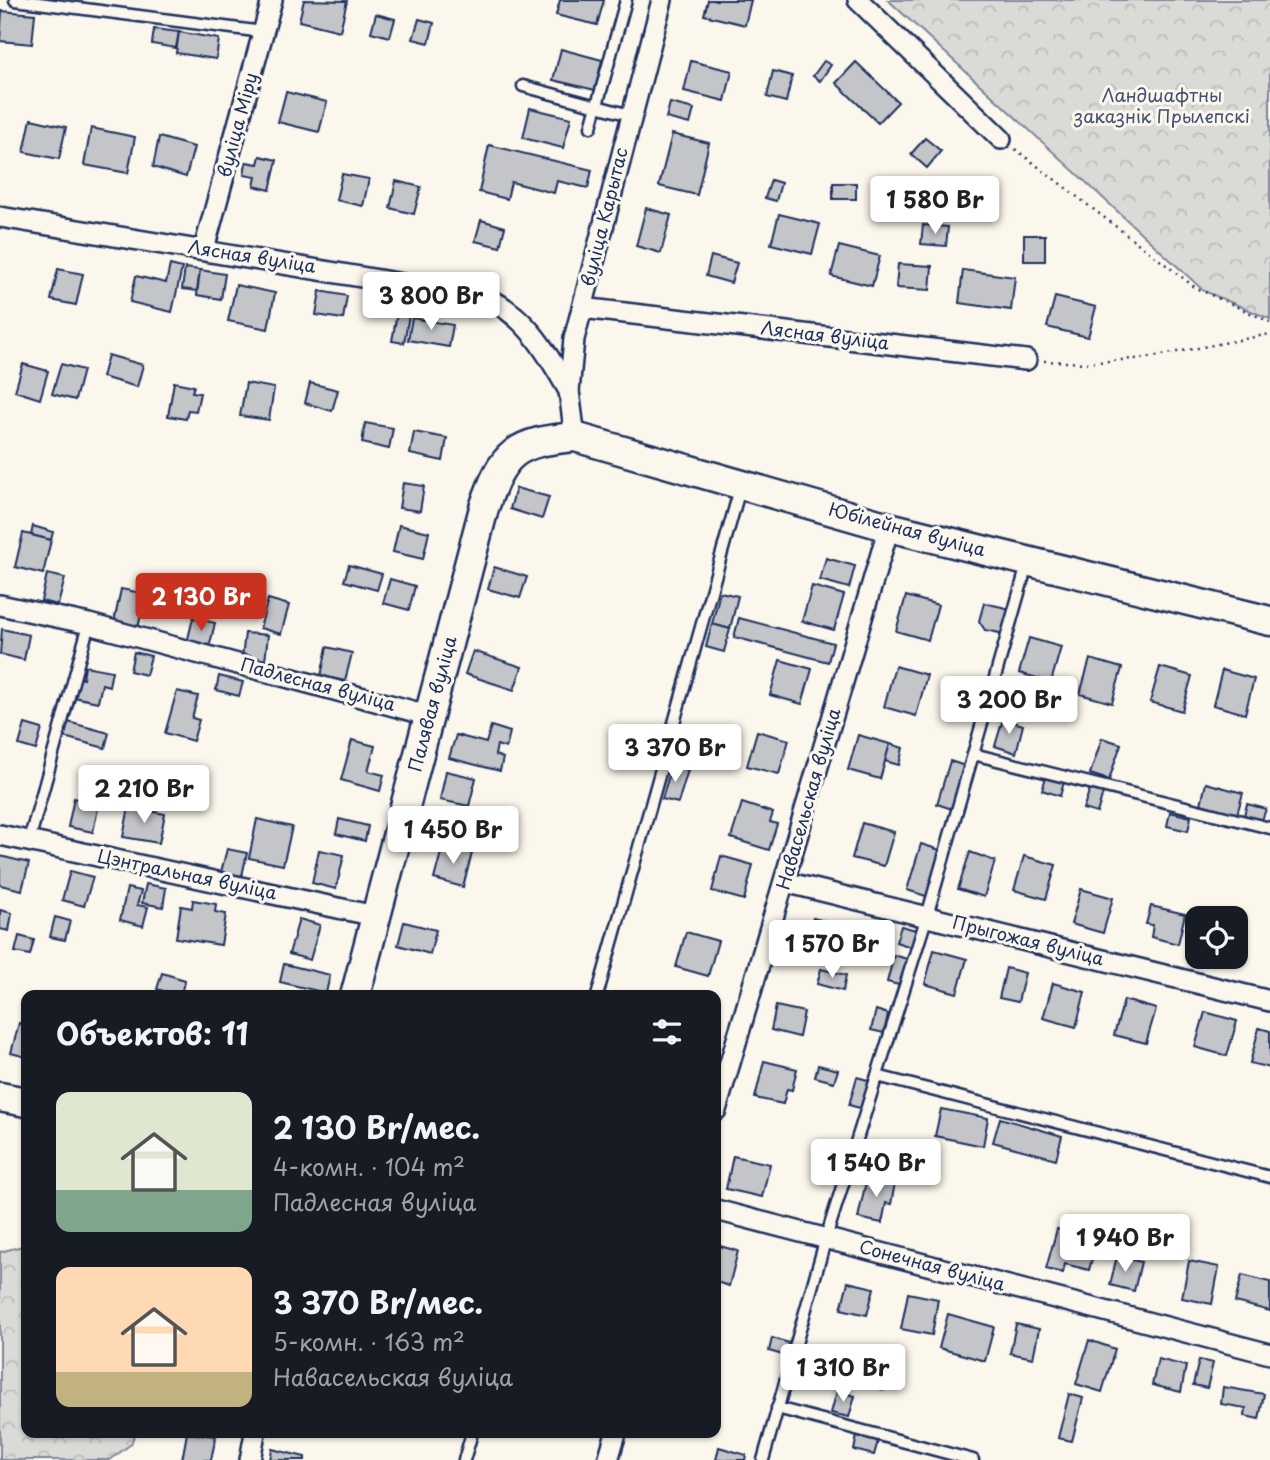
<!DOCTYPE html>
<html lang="ru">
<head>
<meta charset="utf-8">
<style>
  :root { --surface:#171b24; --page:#20242c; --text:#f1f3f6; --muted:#9ea1a6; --accent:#c8321e }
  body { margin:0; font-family:"Playpen Sans",sans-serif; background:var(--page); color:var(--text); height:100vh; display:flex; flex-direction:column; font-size:26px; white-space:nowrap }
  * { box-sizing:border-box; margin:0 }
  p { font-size:23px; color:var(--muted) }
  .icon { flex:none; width:38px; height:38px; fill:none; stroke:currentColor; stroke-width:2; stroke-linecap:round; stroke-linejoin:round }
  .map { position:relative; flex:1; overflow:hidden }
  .panel { position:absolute; left:21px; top:990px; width:700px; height:448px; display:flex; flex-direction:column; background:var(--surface); border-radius:14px; box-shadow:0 2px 5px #0004 }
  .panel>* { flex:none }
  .controls { position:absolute; left:1185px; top:906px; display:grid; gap:14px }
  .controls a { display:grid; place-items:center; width:63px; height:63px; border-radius:14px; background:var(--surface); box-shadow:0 2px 5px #0004; font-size:35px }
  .price { position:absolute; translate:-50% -60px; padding:0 16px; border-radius:7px; background:#fff; color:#222; font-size:23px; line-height:46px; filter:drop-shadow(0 2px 4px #0008) }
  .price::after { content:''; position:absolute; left:50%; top:42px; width:21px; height:16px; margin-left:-10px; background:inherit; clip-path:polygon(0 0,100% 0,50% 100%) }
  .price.current { background:var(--accent); color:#fff }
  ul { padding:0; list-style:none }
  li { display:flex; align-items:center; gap:21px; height:175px; padding:0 35px }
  li span { display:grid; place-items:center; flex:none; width:196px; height:140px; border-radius:14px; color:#555 }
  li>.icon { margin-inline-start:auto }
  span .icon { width:84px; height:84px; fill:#fffc; stroke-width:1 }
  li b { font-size:30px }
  h2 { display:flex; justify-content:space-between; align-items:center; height:84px; padding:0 35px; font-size:30px }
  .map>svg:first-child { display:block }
  .forest { fill:url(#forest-crowns); stroke:#7a849a; stroke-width:2 }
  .building { fill:#c3c5c9; stroke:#1b2f5e; stroke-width:2 }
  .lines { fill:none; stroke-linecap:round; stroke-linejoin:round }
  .service-casing { stroke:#1b2f5e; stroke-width:15 }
  .minor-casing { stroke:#1b2f5e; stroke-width:24 }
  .secondary-casing { stroke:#1b2f5e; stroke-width:33 }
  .path { stroke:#1b2f5e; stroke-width:2.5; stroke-dasharray:2 5; stroke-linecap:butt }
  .service { stroke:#fbf7ec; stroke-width:10 }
  .minor { stroke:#fbf7ec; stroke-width:19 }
  .secondary { stroke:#fbf7ec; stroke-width:28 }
  .labels { text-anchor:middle; stroke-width:6; stroke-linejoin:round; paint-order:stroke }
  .park-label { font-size:18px; fill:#415176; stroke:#fbf7ec }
  .street-label { font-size:18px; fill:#1b2f5e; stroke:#fbf7ec }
</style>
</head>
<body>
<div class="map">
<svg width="1270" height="1460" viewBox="0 0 1270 1460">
  <defs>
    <pattern id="forest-crowns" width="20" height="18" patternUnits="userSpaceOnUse" patternTransform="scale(1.75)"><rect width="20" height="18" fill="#dadad7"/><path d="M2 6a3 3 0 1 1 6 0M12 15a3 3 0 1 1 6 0" fill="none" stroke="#babbbb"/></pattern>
  </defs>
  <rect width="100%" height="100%" fill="#fbf7ec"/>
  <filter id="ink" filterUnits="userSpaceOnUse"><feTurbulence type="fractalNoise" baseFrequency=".0143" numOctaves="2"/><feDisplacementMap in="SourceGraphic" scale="14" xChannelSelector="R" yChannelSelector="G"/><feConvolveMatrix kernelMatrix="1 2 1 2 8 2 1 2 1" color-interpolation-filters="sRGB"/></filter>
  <g filter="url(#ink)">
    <!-- forest -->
    <g class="forest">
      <path d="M888,0H1270V319L1204,291Z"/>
      <path d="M26,1245V1433H135L131,1444L110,1460H0V1252Z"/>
    </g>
    <!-- building -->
    <g class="building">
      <path d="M304,0L347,1L340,31L299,21Z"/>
      <path d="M560,0H604L597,25L556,15Z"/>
      <path d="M708,0H751L745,25L704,15Z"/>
      <path d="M2,11L35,14L32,44L0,41Z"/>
      <path d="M376,14L395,19L390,37L371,32Z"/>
      <path d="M419,19L434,23L429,43L413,39Z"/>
      <path d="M154,29L179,32L176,48L152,44Z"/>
      <path d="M179,32L219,39L216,59L176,53Z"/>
      <path d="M561,49L602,60L595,90L553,80Z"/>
      <path d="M691,61L732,71L725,101L684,91Z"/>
      <path d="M824,61L831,65L820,81L813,76Z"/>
      <path d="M856,62L898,102L878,123L836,83Z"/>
      <path d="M773,71L792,76L786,102L767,97Z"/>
      <path d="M286,92L327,102L319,132L278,122Z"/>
      <path d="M670,103L694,109L690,124L666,118Z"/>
      <path d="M530,108L571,118L563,148L523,138Z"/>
      <path d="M31,119L66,127L59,159L24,152Z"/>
      <path d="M91,128L135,137L128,173L84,165Z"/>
      <path d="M672,134L709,143L697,195L659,186Z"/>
      <path d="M159,137L194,147L186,177L153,167Z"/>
      <path d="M925,138L941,151L927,168L911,154Z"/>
      <path d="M489,145L592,170L588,188L557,181L554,193L511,182L507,199L479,192Z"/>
      <path d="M260,156L277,160L270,190L254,186L256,177L244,175L246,162L258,164Z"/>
      <path d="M342,174L369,179L363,206L336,200Z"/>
      <path d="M771,180L781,183L776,201L765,198Z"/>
      <path d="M396,181L421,187L414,214L390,208Z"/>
      <rect x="833" y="183" width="23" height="16"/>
      <path d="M952,190H968V214H951Z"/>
      <path d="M646,208L671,215L661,253L636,246Z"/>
      <path d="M779,214L820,224L812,254L771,244Z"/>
      <path d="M481,220L505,227L500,247L475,241Z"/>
      <path d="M923,225L948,227L946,246L921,244Z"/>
      <rect x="1024" y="235" width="21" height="26"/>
      <path d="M839,246L880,256L872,286L831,276Z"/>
      <path d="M711,256L737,263L731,283L706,276Z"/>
      <path d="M898,264L932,266L930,290L896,288Z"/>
      <path d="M170,265L182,268L172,312L130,302L136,276L166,283Z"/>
      <path d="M185,268L200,270L197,291L182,289Z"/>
      <path d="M58,269L83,274L76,305L51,300Z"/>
      <path d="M200,270L225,274L221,299L197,295Z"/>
      <path d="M963,270L1015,277L1011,310L959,303Z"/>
      <path d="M236,285L275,293L268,329L228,321Z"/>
      <path d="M320,291L347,296L343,319L316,315Z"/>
      <path d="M1055,297L1096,307L1088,337L1047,327Z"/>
      <path d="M398,308L410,310L404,343L392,341Z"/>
      <path d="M412,318L453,325L449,347L408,340Z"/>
      <path d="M108,355L143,365L137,387L102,377Z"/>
      <path d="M23,364L48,371L40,399L15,391Z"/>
      <path d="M61,364L83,370L75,400L52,394Z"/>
      <path d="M174,382L194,386L192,392L200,393L196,411L188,410L186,419L168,416Z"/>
      <path d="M246,383L274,388L269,420L240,416Z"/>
      <path d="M310,383L338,390L332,411L305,403Z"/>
      <path d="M365,423L393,428L389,449L362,443Z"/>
      <path d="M414,432L447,438L443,461L410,454Z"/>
      <path d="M403,483L424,486L420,511L399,508Z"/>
      <path d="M516,488L549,497L542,519L510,509Z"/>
      <path d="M399,525L429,532L423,559L393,552Z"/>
      <path d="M33,526L53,532L51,540L31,535Z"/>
      <path d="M23,533L51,540L43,574L15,567Z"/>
      <path d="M826,558L855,566L849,588L820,580Z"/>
      <path d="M349,565L382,574L377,590L344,581Z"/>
      <path d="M494,567L527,577L520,598L488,589Z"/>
      <path d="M47,574L65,578L58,605L41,601Z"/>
      <path d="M390,579L415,586L409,610L383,603Z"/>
      <path d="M812,586L844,595L834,630L802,621Z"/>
      <path d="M121,589L146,594L138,628L114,622Z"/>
      <path d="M720,592L738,596L730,629L712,624Z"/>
      <path d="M906,596L938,605L928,640L896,631Z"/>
      <path d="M268,599L289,605L281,634L260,628Z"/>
      <path d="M984,603L1011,609L1005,634L985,630L979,621Z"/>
      <path d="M193,618L215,623L209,648L187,643Z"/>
      <path d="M739,618L833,643L828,662L734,637Z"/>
      <path d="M712,624L730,629L724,652L706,647Z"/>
      <path d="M2,629L29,635L24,660L0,654Z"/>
      <path d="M245,633L268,635L265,661L242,658Z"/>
      <path d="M1029,638L1061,647L1051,682L1019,673Z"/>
      <path d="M327,647L352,653L345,681L321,676Z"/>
      <path d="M473,651L522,667L514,690L465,674Z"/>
      <path d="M134,652L151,656L146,675L130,671Z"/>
      <path d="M1090,659L1122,668L1112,703L1080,694Z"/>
      <path d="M780,660L812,669L802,704L770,695Z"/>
      <path d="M85,666L112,671L109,686L102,684L98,702L73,697L77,677L83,679Z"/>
      <path d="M895,666L927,675L916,716L884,707Z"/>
      <path d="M1160,667L1192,676L1182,711L1150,702Z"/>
      <path d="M1222,670L1254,679L1245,714L1213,705Z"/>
      <path d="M219,676L243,682L239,696L216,690Z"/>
      <path d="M177,691L198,696L192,718L199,720L193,741L165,733Z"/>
      <path d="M1003,719L1023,725L1016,753L995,746Z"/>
      <path d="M68,722L109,733L105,748L64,737Z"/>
      <path d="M25,724L42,729L36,750L19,745Z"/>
      <path d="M682,724L698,728L690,756L674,751Z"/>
      <path d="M491,726L510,732L506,748L497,745L495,755L503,758L500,771L449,758L456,735L486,743Z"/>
      <path d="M757,731L789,740L779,774L747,766Z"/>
      <path d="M858,735L890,744L880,779L848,770Z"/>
      <path d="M1102,738L1121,744L1109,780L1090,774Z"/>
      <path d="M352,740L375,746L368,771L384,775L380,791L341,780Z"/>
      <path d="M890,744L903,748L899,765L885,761Z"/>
      <path d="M950,761L965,766L952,809L937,804Z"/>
      <path d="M672,765L688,770L678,803L662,799Z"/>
      <path d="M446,771L476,778L469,806L440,800Z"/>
      <path d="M1046,777L1064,782L1060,796L1042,790Z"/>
      <path d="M1206,783L1243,793L1237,814L1201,804Z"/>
      <path d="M1090,789L1103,793L1097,813L1083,809Z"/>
      <path d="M74,798L99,804L93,832L68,827Z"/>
      <path d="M742,803L773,813L770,822L777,824L769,850L731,838Z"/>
      <path d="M1247,804L1266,809L1262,820L1244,815Z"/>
      <path d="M129,807L165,814L159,843L123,837Z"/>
      <path d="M1170,812L1191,817L1188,831L1167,826Z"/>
      <path d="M257,819L292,827L283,865L249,858Z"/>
      <path d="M339,819L368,826L365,841L336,834Z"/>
      <path d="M862,823L894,832L884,866L852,858Z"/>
      <path d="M921,844L943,851L929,897L907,890Z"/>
      <path d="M443,845L472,853L463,887L434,879Z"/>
      <path d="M227,849L247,853L242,876L221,872Z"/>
      <path d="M319,850L344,855L336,889L312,883Z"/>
      <path d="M970,852L995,861L984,897L958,889Z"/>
      <path d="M0,856L29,863L22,890L0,885Z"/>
      <path d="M721,856L753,865L744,900L712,891Z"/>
      <path d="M1024,856L1056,865L1046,899L1014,890Z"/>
      <path d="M70,871L93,877L84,906L62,900Z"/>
      <path d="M146,884L166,888L163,907L142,903Z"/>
      <path d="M127,888L141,891L137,905L148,907L143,926L120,920Z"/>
      <path d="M1081,889L1113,898L1103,933L1071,924Z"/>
      <path d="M193,900L216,904L215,912L226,914L221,945L176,938L181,906L192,908Z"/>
      <path d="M1151,906L1185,914L1178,944L1151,937L1153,925L1146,924Z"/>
      <path d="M0,910L12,913L9,931L0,929Z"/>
      <path d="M55,917L70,921L65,940L50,937Z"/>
      <path d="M813,918L845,926L835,961L803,952Z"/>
      <path d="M299,919L320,925L310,960L289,954Z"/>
      <path d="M404,922L436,930L430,954L398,945Z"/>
      <path d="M901,926L916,930L911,947L896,942Z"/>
      <path d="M1236,927L1245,930L1235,965L1207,957H1236Z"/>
      <path d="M686,932L718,941L708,976L676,967Z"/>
      <path d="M19,936L34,940L30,955L15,952Z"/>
      <path d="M934,950L967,959L957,993L925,984Z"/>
      <path d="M894,955L910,960L903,986L887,982Z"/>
      <path d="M284,964L330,975L326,993L280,982Z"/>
      <path d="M1006,968L1025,973L1018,1002L999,998Z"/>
      <path d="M821,969L846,975L843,991L817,984Z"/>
      <path d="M162,973L185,980L180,996L157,989Z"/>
      <path d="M1053,983L1085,992L1076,1027L1043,1018Z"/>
      <path d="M1124,1000L1156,1009L1146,1043L1114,1035Z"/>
      <path d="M776,1006L804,1012L799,1037L771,1030Z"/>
      <path d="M876,1010L888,1014L884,1033L871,1030Z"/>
      <path d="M1205,1012L1237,1021L1227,1056L1195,1047Z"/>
      <path d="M19,1023L26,1025V1057L11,1053Z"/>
      <path d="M1259,1028L1270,1031V1068L1250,1063Z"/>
      <path d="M764,1061L797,1069L792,1090L787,1089L783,1104L755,1098Z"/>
      <path d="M818,1065L838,1070L834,1082L815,1077Z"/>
      <path d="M857,1077L871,1081L863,1109L849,1105Z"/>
      <path d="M941,1109L988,1118L983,1146L935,1136Z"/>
      <path d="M1000,1118L1062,1136L1056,1159L993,1142Z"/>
      <path d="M733,1156L770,1164L762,1197L726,1189Z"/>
      <path d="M867,1177L895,1183L891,1204L886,1203L882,1223L858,1218Z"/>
      <path d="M1057,1229L1097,1240L1089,1270L1065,1264L1063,1273L1046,1269Z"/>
      <path d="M716,1245L738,1251L729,1286L716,1282Z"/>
      <path d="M1117,1256L1141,1262L1134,1291L1110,1285Z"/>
      <path d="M1189,1261L1219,1267L1212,1304L1182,1298Z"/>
      <path d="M1242,1275L1270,1282V1311L1235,1302Z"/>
      <path d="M848,1282L874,1288L867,1315L841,1309Z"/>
      <path d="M908,1293L938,1299L932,1335L901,1329Z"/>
      <path d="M948,1314L994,1327L985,1361L939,1348Z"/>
      <path d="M1016,1324L1039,1329L1033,1358L1010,1353Z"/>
      <path d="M772,1338L789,1343L786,1356L769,1351Z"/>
      <path d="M1089,1340L1115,1349L1102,1392L1076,1384Z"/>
      <path d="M876,1356L893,1361L884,1390L868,1385Z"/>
      <path d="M1158,1359L1186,1366L1181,1392L1152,1385Z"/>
      <path d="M1199,1360L1213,1363L1207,1388L1193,1385Z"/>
      <path d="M1223,1387L1264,1394L1259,1419L1245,1416L1246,1408L1221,1404Z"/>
      <path d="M837,1391L855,1396L849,1417L831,1413Z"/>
      <path d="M1069,1394L1083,1398L1072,1441L1058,1438Z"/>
      <path d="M187,1433L216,1436L211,1460H182Z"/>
      <path d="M857,1436L878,1441L874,1455L854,1450Z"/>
      <path d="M719,1447L746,1455L745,1460H716Z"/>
      <path d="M272,1449L305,1457V1460H270Z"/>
    </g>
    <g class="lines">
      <!-- service casing -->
      <g class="service-casing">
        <g id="service">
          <path d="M15,0L263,32"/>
          <path d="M523,86L630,115"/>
          <path d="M591,127L626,0"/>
          <path d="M973,754L1270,828"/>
          <path d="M29,841L89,624"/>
          <path d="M597,996L741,485"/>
          <path d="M877,1076L1270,1177"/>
          <path d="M777,1408L973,1460"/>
          <path d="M464,1460L472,1433"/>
          <path d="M763,1460L826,1238L927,916L1027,565"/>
        </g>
      </g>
      <!-- minor casing -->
      <g class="minor-casing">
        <g id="minor">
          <path d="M858,0L1001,139"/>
          <path d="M0,217L487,298C528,317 547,353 569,391"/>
          <path d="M204,249L272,0"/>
          <path d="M582,308L1026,360"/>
          <path d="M575,437L569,391L574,339L662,0"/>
          <path d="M0,605L89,624L431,716"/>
          <path d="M0,835L375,916"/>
          <path d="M785,882L1270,1001"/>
          <path d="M716,1110L889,527"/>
          <path d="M716,1210L1270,1354"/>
          <path d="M250,1460L255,1433"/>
          <path d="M608,1460L616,1433"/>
        </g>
      </g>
      <!-- secondary casing -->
      <g class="secondary-casing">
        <g id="secondary">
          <path d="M355,996L484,508C503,452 515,442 575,437L889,527L1270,621"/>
          <path d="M0,1097L26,1102"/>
        </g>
      </g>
      <!-- path -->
      <g class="path">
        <path d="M1015,149L1196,288L1270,322"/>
        <path d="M1044,361L1086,363L1146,358L1270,334"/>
      </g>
      <!-- service -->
      <use href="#service" class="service"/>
      <!-- minor -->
      <use href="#minor" class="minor"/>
      <!-- secondary -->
      <use href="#secondary" class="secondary"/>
    </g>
  </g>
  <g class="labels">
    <!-- park labels -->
    <g class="park-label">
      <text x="1162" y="102">Ландшафтны<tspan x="1162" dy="21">заказнік Прылепскі</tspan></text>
    </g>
    <!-- street labels -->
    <g class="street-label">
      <text transform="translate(238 125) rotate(-75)" y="6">вуліца Міру</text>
      <text transform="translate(605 217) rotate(-76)" y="6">вуліца Карытас</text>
      <text transform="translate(252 257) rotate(9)" y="6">Лясная вуліца</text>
      <text transform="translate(825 336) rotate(7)" y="6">Лясная вуліца</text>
      <text transform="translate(907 530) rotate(15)" y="6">Юбілейная вуліца</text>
      <text transform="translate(318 685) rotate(15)" y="6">Падлесная вуліца</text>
      <text transform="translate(433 704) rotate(-75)" y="6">Палявая вуліца</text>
      <text transform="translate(809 799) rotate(-74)" y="6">Навасельская вуліца</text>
      <text transform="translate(187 875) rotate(12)" y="6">Цэнтральная вуліца</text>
      <text transform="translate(1028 941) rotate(14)" y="6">Прыгожая вуліца</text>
      <text transform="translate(932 1266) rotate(15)" y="6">Сонечная вуліца</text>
    </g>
  </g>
</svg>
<div class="controls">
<a><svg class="icon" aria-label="locate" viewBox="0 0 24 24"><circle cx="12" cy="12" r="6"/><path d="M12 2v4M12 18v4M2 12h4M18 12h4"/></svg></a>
</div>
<b class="price" style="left:935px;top:236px">1 580 Br</b>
<b class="price" style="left:431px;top:332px">3 800 Br</b>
<b class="price current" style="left:201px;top:633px">2 130 Br</b>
<b class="price" style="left:1009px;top:736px">3 200 Br</b>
<b class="price" style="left:675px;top:784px">3 370 Br</b>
<b class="price" style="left:144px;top:825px">2 210 Br</b>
<b class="price" style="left:453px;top:866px">1 450 Br</b>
<b class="price" style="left:832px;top:980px">1 570 Br</b>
<b class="price" style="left:876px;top:1199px">1 540 Br</b>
<b class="price" style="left:1125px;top:1274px">1 940 Br</b>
<b class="price" style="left:843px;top:1404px">1 310 Br</b>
<section class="panel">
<h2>Объектов: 11<svg class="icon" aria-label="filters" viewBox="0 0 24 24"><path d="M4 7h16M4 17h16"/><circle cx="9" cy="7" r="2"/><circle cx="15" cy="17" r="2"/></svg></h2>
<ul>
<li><span style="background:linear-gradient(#dfe7d0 70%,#7fa58c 0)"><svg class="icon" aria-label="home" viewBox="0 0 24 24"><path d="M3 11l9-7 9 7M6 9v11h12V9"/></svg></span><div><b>2 130 Br/мес.</b><p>4-комн. · 104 m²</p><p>Падлесная вуліца</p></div></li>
<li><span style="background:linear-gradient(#ffd9b3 75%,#c2b280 0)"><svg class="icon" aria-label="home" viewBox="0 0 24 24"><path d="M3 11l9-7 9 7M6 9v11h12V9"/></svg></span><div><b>3 370 Br/мес.</b><p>5-комн. · 163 m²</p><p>Навасельская вуліца</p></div></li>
</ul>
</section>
</div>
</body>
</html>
